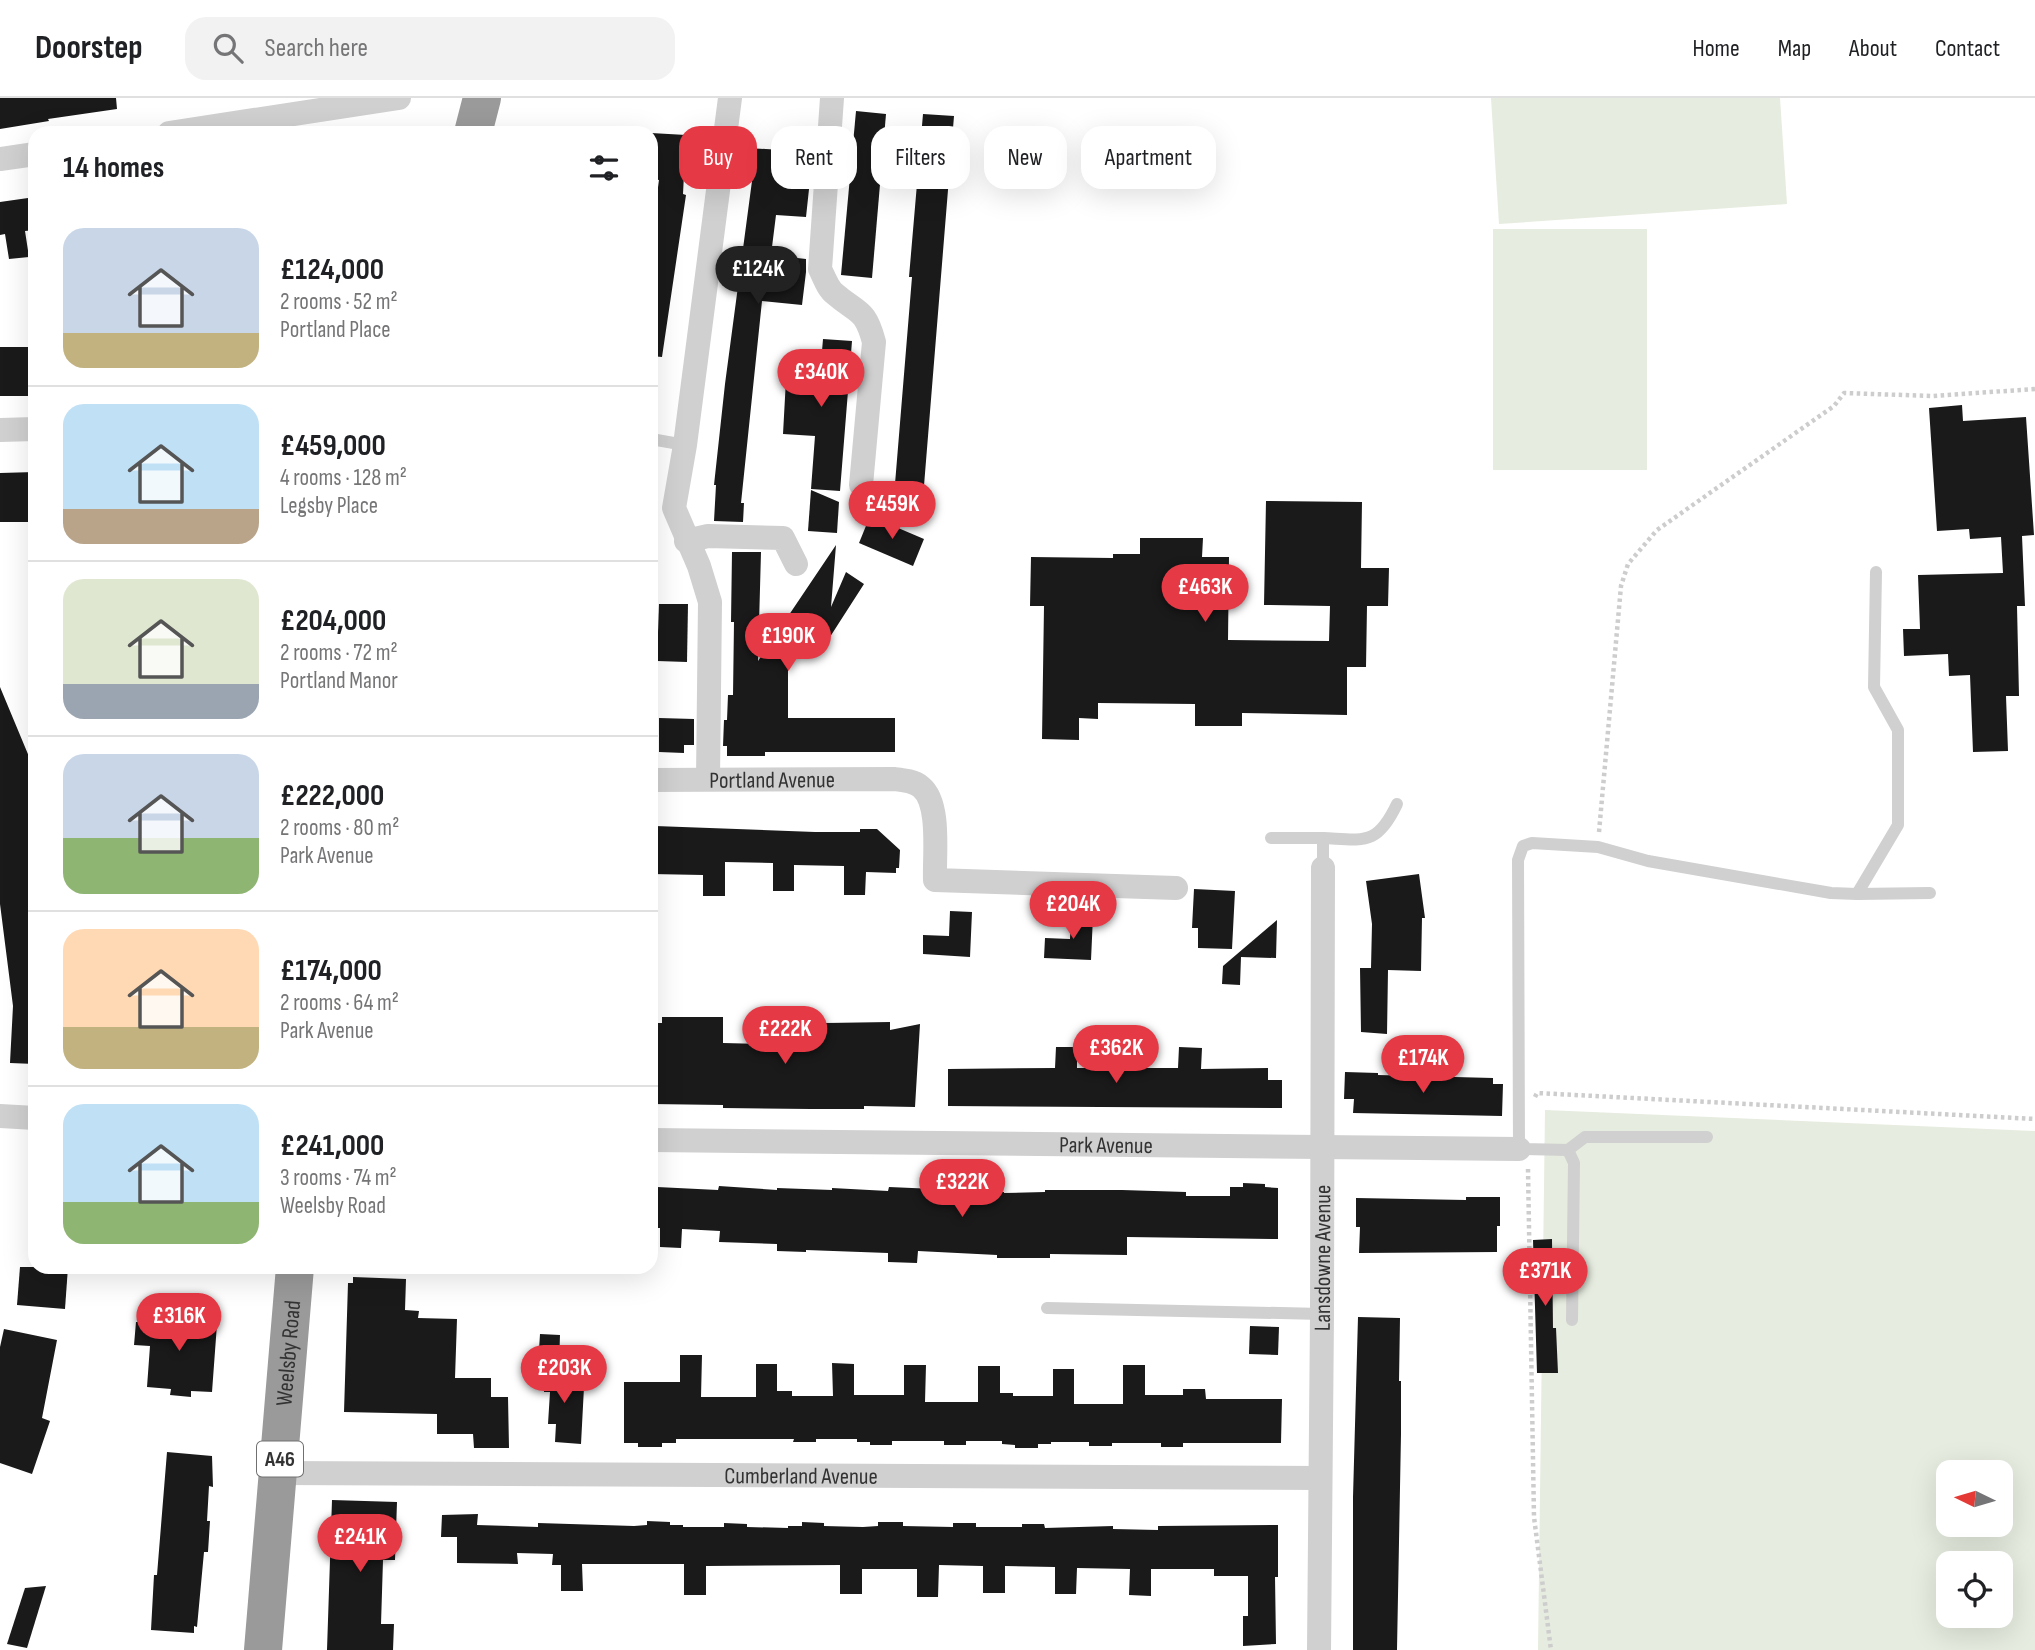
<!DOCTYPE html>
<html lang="en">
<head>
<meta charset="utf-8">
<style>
  :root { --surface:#fff; --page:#f2f2f2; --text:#202124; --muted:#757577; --line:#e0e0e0; --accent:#e63946 }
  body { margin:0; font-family:"Sofia Sans Condensed",sans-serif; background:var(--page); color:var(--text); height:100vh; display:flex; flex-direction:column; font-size:26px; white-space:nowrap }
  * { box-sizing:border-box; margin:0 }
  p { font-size:23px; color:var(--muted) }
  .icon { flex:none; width:38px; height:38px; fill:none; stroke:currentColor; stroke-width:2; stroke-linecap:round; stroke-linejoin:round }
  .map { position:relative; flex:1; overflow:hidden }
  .side { position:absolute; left:28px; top:28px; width:630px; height:1148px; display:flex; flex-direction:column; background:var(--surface); border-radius:21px; box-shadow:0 7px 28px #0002 }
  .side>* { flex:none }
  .hud { position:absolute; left:679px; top:28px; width:665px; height:63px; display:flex; gap:14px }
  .needle { width:46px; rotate:275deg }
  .tools { position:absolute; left:1936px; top:1362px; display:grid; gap:14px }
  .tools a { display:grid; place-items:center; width:77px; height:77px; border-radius:14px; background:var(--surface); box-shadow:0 7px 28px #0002; font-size:35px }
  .price { position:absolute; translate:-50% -60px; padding:0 16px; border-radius:24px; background:var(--accent); color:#fff; font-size:23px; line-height:46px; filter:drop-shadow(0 2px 4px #0008) }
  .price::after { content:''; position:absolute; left:50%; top:42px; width:21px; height:16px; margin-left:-10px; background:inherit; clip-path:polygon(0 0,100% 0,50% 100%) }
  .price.selected { background:#222; color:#fff }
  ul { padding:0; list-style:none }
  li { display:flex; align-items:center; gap:21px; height:175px; padding:0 35px }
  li+li { border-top:2px solid var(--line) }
  li span { display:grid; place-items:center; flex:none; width:196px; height:140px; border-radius:21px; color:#555 }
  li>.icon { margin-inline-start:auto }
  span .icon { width:84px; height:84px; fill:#fffc; stroke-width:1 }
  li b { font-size:30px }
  h2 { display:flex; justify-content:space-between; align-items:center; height:84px; padding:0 35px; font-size:30px }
  .chip { padding:0 24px; border-radius:21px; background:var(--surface); box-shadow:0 7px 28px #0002; font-size:24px; line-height:63px }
  .chip.selected { background:var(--accent); color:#fff }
  header { display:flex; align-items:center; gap:42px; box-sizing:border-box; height:98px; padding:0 35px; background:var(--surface); border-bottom:2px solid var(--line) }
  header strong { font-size:33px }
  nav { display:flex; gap:38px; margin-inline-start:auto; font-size:24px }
  .search { width:490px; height:63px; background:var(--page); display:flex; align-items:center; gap:18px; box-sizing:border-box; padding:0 24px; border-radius:21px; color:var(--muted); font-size:26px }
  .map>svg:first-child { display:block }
  .green { fill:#e6ecdf; fill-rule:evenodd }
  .building { fill:#1a1a1a }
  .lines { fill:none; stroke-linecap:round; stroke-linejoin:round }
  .path { stroke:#cdcdcd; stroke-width:4.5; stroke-dasharray:3.5 3.5; stroke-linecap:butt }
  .lane { stroke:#d0d0d0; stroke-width:12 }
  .street { stroke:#d0d0d0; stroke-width:24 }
  .highway { stroke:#9a9a9a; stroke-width:38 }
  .labels { text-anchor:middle; stroke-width:7; stroke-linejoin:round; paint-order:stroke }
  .shield { fill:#fff; stroke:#707070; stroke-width:2 }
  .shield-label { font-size:21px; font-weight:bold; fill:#333 }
  .street-label { font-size:23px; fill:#333; stroke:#fff }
</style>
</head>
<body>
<header>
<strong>Doorstep</strong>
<div class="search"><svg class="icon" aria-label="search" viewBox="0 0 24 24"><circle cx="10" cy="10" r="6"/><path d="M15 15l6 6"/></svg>Search here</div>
<nav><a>Home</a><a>Map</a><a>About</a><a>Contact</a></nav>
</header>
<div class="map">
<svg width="2035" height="1552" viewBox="0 0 2035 1552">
  <rect width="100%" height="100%" fill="#fff"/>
  <!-- green -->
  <g class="green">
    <path d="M1491,0H1780L1787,106L1499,126Z"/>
    <rect x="1493" y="131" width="154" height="241"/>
    <path d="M1545,1012L2035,1033V1552H1538ZM1948,1374H2000V1426H1948ZM1948,1465H2000V1517H1948Z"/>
  </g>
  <!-- building -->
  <g class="building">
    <path d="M0,0H116L117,11L48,21L49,23L0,31Z"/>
    <path d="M856,13L886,16L872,180L841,177Z"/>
    <path d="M923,16L954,18L923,400L894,398L912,179H909Z"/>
    <path d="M651,35L686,37L683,96L686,97L662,259L651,258V141L659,82L651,81Z"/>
    <path d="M748,50L813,54L806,119L776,117L771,157L806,161V174L802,207L762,203L741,405H744L743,424L714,423L716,387H714L725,286L752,83H746Z"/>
    <path d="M35,99V132L25,133L29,159L9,161L5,136L0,137V104Z"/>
    <path d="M823,241L852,243L840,393L811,391L815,338L783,336L787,263L821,265Z"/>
    <rect x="0" y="249" width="35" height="49"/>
    <path d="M1962,307L1963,323L2026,319L2034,437L2022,438L2025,508H2017L2019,598H2006L2008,653L1973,654L1970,577L1949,578L1948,556L1904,558L1903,531H1920L1918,477L2003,475L2001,439L1970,441L1969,431L1937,433L1929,310Z"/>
    <path d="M35,374V424H0V375Z"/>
    <path d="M811,392L839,404L837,435L808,433Z"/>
    <path d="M1266,403L1362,404L1361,470H1389L1388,508H1367L1366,569H1347V617L1242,615V628H1195V606L1098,605V621L1079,620V642L1042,641L1044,508H1030L1031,459L1113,460V456H1140V440H1203L1202,459H1229L1228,542L1329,543L1330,508L1264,507Z"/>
    <path d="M870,418L924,441L913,468L859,445Z"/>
    <path d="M836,447L831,509L846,474L864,486L828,542L819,537L821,533L815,529L811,535L788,519V620H895V654H765V658H727V648H723L724,622H727L728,597H733L734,524H731L732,454H761L758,563Z"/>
    <path d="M659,506H688L687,564L657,563Z"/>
    <path d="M0,589L35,673V722L31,723L35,744V966L10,965L13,908L0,806Z"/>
    <path d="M659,620L694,621V647H684V655L659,654Z"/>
    <path d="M655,728L815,734H860V731H877L900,752L899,770H896V775L866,774L865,797H844V768L794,767V793H773V765L725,764V798H703V777L651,776V731H654Z"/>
    <path d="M1419,776L1425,820H1422L1421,873L1388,872L1387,936L1361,934L1360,870H1371L1372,826L1366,783Z"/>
    <path d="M1194,791L1235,793L1232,851L1198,850V830H1192Z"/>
    <path d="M950,813L972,814L970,859L923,856V837L949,838Z"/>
    <path d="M1071,817L1093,818L1091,862L1044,860L1045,840L1070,841Z"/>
    <path d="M1277,822L1276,860L1241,859L1240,887L1222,886L1223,868Z"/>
    <path d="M662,919H723V945L763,946L762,926L890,924V932L920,926L915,1009L864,1008V1011H811L723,1010V1007L651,1006V925H662Z"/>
    <path d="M1056,949H1077V970H1118L1117,949H1139V970H1178L1179,949L1202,950L1201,971L1268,970V982H1282V1010L948,1008V971L1055,970Z"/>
    <path d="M1345,974L1378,975V977L1493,980V986H1503L1502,1018L1353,1015L1354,1001H1344Z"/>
    <path d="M1243,1085L1265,1086V1089L1278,1090V1141L1127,1139V1157L1050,1156V1160H997V1157L918,1153L917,1165L888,1164V1155L806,1152V1154L777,1153V1146L719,1144L720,1133L682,1131L681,1150L660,1149V1130H654L655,1092L657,1089L718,1092L719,1088L777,1092V1090L832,1092V1090L888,1093L889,1089L1004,1094V1095L1045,1094V1092H1122L1186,1094V1098H1230V1089H1243Z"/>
    <path d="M1466,1099H1500V1128H1497V1154L1359,1155L1360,1129H1356V1100L1466,1102Z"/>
    <path d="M1552,1141L1553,1230H1556L1558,1275H1537L1533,1142Z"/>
    <path d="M20,1169H68L65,1211L17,1207Z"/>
    <path d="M353,1179L406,1181L405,1212L419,1213L418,1220L457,1221L455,1280H491V1299H508L509,1350H474L473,1336H437V1316L344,1314L348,1185H353Z"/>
    <path d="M173,1218L194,1220L193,1224L217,1226L212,1294L191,1293V1299L170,1297L171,1291L147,1289L150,1248L134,1247L136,1224H144V1219Z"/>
    <path d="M1358,1219L1400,1220L1399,1283H1401V1336L1397,1552H1353V1399Z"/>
    <path d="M1250,1228L1279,1229L1278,1257L1249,1256Z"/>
    <path d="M4,1231L57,1242L42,1320L50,1323L32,1376L0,1365V1249Z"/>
    <path d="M540,1236L560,1237L559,1268L538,1267Z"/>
    <path d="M680,1257H702L701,1299H756V1266H777V1293H792V1298H833L832,1265L854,1266V1297H904V1267H926L925,1304H978V1268H1000V1295H1013V1298H1053V1271H1074V1306H1123V1267H1145V1297H1183V1291H1205L1206,1301H1282L1281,1345H1183V1349H1161V1345H1112V1348H1089V1344H1051V1346H1038V1350H1015V1347L1002,1346V1343H966V1347H944V1343H892V1347H870V1344H857V1341H816V1344H793L794,1341H676V1345H662V1349H638V1345H624V1284H680Z"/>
    <path d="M545,1268L570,1269L569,1289H584L581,1346L555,1344L556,1326H548L550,1294H544Z"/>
    <path d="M167,1354L212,1358L213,1389L209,1388L207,1423H210L208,1454H204L197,1529L194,1528V1535L151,1532L154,1477H157Z"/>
    <path d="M332,1402L397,1404L395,1462H383L381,1526H394L393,1552H327Z"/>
    <path d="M478,1416L477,1427L538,1429V1425L634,1428L647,1427V1423L670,1424V1427H683V1429H724V1425L747,1426V1429L788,1430V1428H802V1424L824,1425V1428L863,1429L878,1428V1424H903V1428L953,1429V1425H976V1429H1022V1426H1044L1045,1430L1113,1428V1431L1158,1432V1428L1278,1427V1479H1275L1276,1546L1243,1548V1518H1248V1478H1214V1471H1151V1498L1129,1497L1130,1471L1077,1470L1076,1496H1055V1469L1005,1468V1495H983V1468L939,1467L938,1499H917V1471H862V1496H840V1467L706,1468V1497H684V1466H582L583,1493H561V1467H552L553,1456L517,1455L518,1466L457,1465V1439H441L442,1417Z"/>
    <path d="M46,1488L27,1550L7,1546L25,1490Z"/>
  </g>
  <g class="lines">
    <!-- path -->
    <g class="path">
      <path d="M1599,734L1621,488L1628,466L1657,432L1834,308L1844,295L1932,298L2035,291"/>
      <path d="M1535,999L1537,995L2035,1021"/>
      <path d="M1528,1071L1534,1419L1551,1552"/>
    </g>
    <!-- lane -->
    <g class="lane">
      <path d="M651,341L685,347"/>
      <path d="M1271,740H1323V770"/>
      <path d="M1323,740C1365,742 1377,748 1397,706"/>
      <path d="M1857,796L1930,795"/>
      <path d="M1707,1039H1585L1568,1052L1519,1051L1518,762L1523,748L1532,745L1598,749L1648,763L1831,795L1857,796L1898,727V632L1874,589L1876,474"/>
      <path d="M1568,1052L1574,1065L1572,1222"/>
      <path d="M1047,1210L1322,1216"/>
    </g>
    <!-- street -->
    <g class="street">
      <path d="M832,0L820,171C824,179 828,191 835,196C858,216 865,210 874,244L861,387"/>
      <path d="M169,35L399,0"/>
      <path d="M0,61L35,56"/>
      <path d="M0,332L35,331"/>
      <path d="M686,443L708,438L783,440L796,466"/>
      <path d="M708,681L710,504L699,468L674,410L685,347L730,0"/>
      <path id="s1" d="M651,682L894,681C903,682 914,683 921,689C941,705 934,758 935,782L1176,790"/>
      <path d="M0,1018L35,1020"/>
      <path id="s2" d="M651,1042L1519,1051"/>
      <path id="s3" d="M279,1375L1320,1380"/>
      <path id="s4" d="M1319,1552L1322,1216L1323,770"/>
    </g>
    <!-- highway -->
    <g class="highway">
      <path d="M473,35L482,0"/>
      <path id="s5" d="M263,1552L295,1169"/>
    </g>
  </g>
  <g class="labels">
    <!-- shield labels -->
    <rect class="shield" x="257" y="1343.5" width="46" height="35" rx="5"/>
    <g class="shield-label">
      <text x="280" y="1368">A46</text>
    </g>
    <!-- street labels -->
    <g class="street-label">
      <text dy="8" stroke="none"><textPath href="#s1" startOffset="121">Portland Avenue</textPath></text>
      <text dy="8" stroke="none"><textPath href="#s2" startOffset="455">Park Avenue</textPath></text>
      <text dy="8" stroke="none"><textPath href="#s4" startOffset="392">Lansdowne Avenue</textPath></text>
      <text dy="8" stroke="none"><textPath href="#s5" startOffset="298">Weelsby Road</textPath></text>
      <text dy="8" stroke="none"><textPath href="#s3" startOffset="522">Cumberland Avenue</textPath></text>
    </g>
  </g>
</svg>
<div class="tools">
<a><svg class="needle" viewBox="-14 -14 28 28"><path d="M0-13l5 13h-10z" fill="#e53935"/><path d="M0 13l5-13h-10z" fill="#757577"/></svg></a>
<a><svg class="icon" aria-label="locate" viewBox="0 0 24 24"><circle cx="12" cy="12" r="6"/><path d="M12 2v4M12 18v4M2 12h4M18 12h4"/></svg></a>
</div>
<b class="price selected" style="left:758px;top:208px">£124K</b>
<b class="price" style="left:821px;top:311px">£340K</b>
<b class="price" style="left:892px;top:443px">£459K</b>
<b class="price" style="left:1205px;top:526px">£463K</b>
<b class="price" style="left:788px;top:575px">£190K</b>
<b class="price" style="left:1073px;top:843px">£204K</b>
<b class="price" style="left:785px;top:968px">£222K</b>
<b class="price" style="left:1116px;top:987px">£362K</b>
<b class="price" style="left:1423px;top:997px">£174K</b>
<b class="price" style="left:962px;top:1121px">£322K</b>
<b class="price" style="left:1545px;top:1210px">£371K</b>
<b class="price" style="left:179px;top:1255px">£316K</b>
<b class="price" style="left:564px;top:1307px">£203K</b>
<b class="price" style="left:360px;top:1476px">£241K</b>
<div class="hud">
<a class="chip selected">Buy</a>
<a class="chip">Rent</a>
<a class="chip">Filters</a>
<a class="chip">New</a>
<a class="chip">Apartment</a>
</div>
<section class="side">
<h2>14 homes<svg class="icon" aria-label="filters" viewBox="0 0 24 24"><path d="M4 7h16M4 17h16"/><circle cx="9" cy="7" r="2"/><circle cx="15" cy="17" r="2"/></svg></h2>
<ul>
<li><span style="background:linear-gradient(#c9d6e8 75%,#c2b280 0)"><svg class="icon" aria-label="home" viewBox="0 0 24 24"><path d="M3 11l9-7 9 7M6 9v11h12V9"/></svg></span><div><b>£124,000</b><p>2 rooms · 52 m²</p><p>Portland Place</p></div></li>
<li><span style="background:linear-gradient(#bfe0f5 75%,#b9a48a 0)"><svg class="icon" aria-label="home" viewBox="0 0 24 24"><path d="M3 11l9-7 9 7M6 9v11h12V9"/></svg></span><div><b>£459,000</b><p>4 rooms · 128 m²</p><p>Legsby Place</p></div></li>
<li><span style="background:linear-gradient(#dfe7d0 75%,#9aa5b1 0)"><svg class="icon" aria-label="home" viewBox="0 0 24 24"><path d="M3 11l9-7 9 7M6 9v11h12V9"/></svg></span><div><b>£204,000</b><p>2 rooms · 72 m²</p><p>Portland Manor</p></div></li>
<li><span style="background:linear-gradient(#c9d6e8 60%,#8fb573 0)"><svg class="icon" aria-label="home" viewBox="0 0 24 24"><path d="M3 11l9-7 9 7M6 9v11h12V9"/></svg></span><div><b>£222,000</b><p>2 rooms · 80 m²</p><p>Park Avenue</p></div></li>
<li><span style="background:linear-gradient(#ffd9b3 70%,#c2b280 0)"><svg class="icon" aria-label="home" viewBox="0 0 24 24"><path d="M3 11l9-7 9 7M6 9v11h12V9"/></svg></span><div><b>£174,000</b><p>2 rooms · 64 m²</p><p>Park Avenue</p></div></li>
<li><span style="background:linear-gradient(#bfe0f5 70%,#8fb573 0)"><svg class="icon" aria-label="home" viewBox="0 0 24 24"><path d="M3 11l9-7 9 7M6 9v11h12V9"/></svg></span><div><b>£241,000</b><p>3 rooms · 74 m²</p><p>Weelsby Road</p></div></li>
</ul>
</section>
</div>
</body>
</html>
